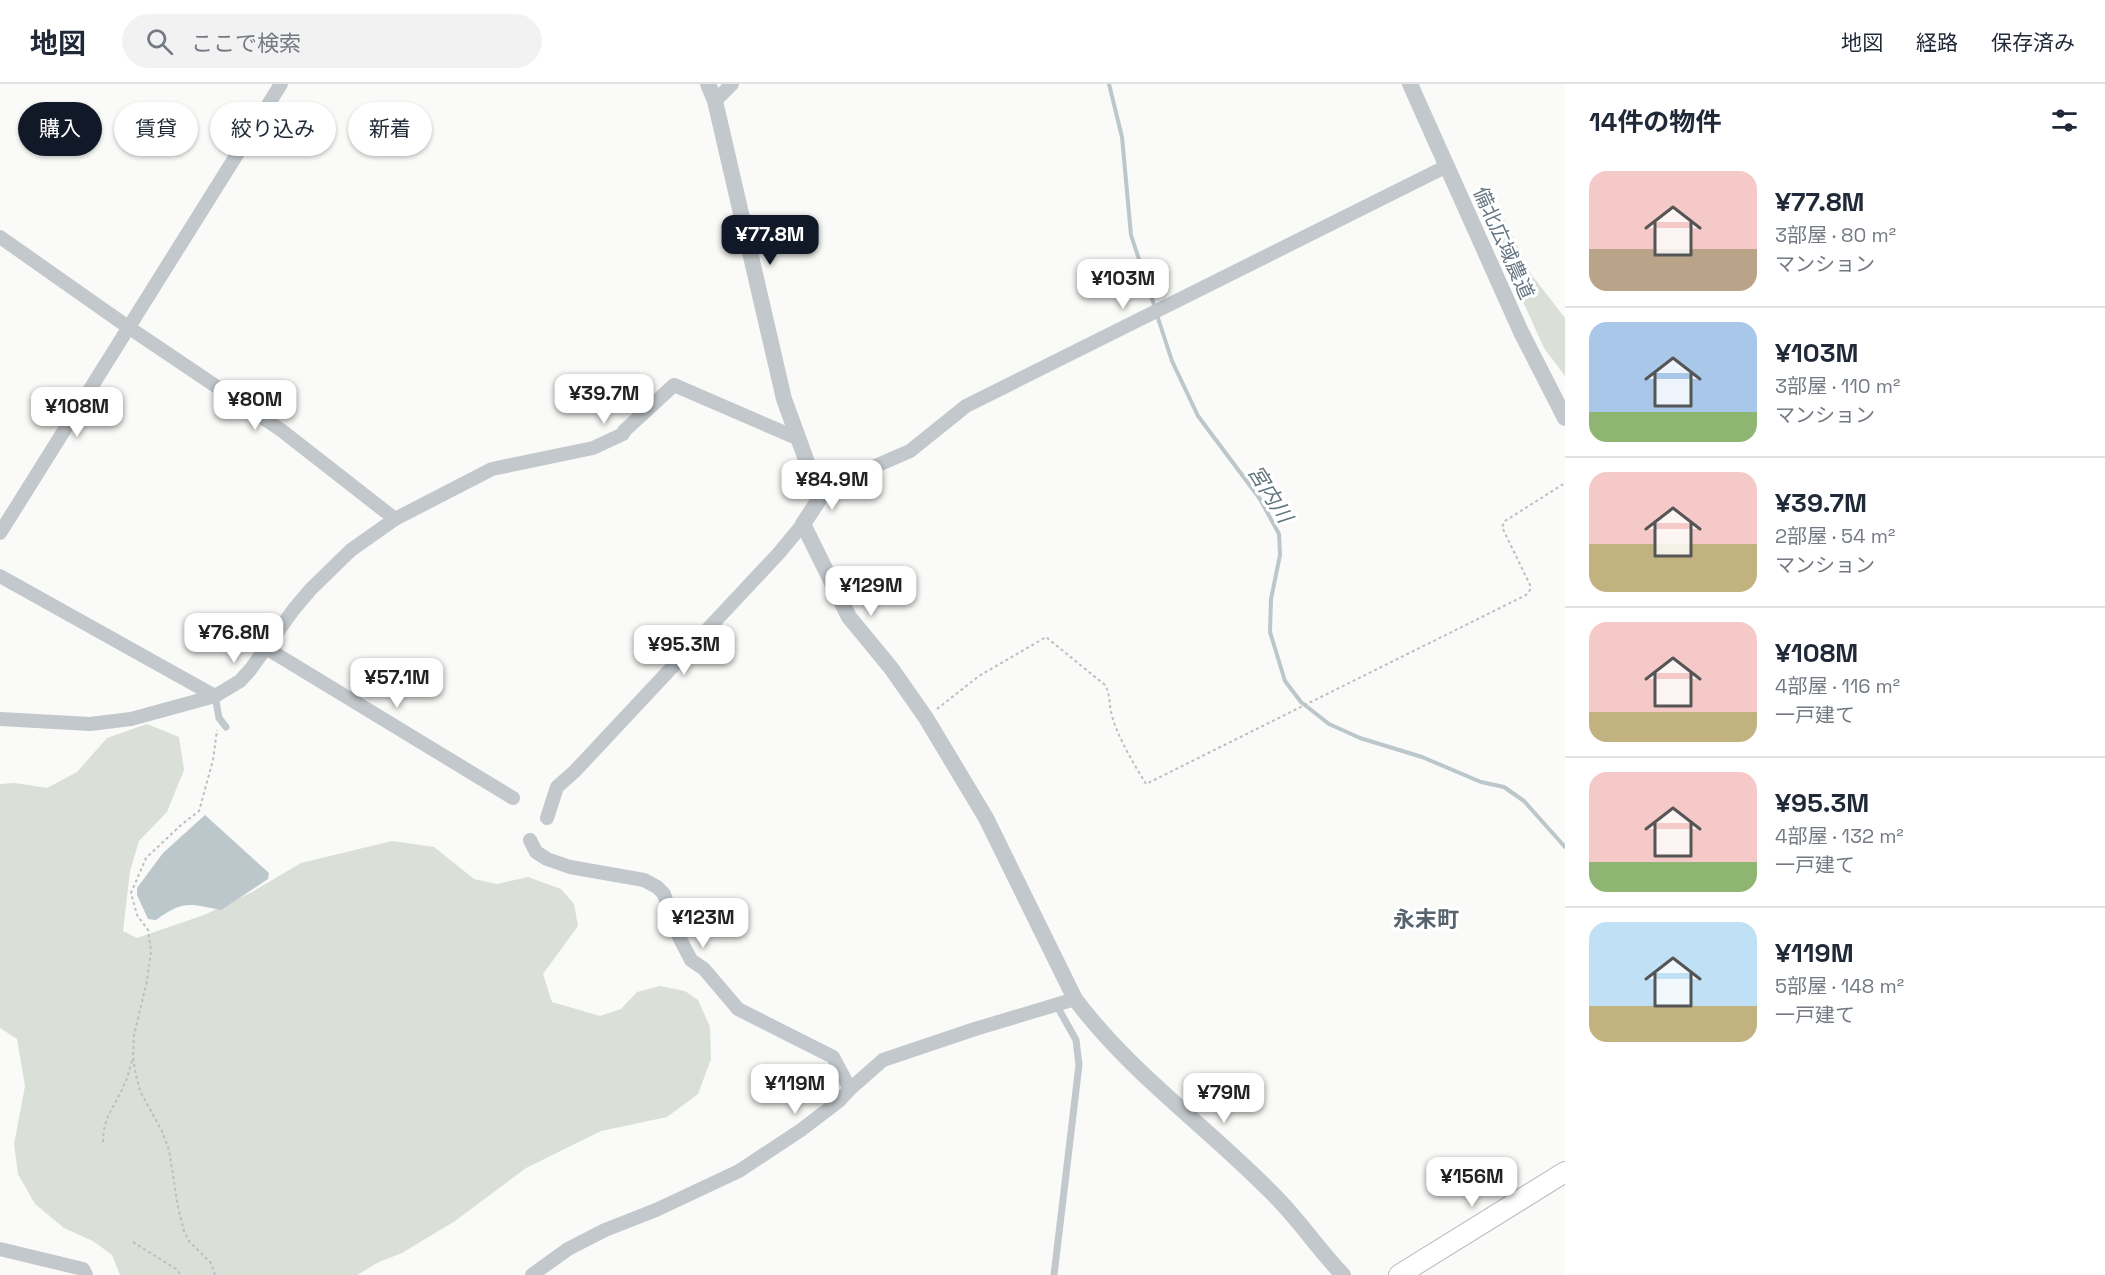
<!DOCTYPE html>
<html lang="ja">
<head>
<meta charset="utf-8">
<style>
  :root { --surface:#fff; --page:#f2f2f3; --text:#1f2937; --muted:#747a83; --line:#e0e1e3; --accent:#111827 }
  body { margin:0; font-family:"Space Grotesk","Noto Sans JP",sans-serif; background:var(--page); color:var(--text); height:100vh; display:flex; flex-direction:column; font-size:22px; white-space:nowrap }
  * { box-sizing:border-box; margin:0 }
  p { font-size:20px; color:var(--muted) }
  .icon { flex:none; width:33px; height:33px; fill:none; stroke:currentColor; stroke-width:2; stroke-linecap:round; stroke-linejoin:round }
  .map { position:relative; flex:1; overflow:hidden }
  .details { display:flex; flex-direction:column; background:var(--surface); width:540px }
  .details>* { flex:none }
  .banner { position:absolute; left:18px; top:18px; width:570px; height:54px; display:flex; gap:12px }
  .price { position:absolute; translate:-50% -51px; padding:0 14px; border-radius:12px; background:#fff; color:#222; font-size:20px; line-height:39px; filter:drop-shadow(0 2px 3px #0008) }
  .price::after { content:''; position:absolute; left:50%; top:36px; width:18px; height:14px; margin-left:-9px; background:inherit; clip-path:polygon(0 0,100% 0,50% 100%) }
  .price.on { background:var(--accent); color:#fff }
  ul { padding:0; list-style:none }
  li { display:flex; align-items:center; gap:18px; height:150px; padding:0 24px }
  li+li { border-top:2px solid var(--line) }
  li span { display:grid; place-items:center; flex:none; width:168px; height:120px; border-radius:18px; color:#555 }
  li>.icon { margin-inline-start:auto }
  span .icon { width:72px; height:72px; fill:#fffc; stroke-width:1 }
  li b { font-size:26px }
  h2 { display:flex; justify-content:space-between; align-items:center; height:72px; padding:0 24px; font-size:26px }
  .pill { padding:0 21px; border-radius:27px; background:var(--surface); box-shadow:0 2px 4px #0004; font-size:21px; line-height:54px }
  .pill.on { background:var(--accent); color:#fff }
  header { display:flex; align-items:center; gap:36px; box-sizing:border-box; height:84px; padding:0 30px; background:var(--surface); border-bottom:2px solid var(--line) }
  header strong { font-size:28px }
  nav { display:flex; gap:33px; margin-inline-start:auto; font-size:21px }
  .search { width:420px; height:54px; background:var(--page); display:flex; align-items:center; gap:15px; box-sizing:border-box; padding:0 21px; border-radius:33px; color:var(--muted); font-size:22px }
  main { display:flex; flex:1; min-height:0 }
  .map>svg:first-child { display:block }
  .green { fill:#dadfd7 }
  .water { fill:#bbc7cb }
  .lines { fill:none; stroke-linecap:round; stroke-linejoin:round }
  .stream { stroke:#bbc7cb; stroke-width:4 }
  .secondary-casing { stroke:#b3babf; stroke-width:22 }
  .path { stroke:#bbbfc2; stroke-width:2; stroke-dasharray:3 3; stroke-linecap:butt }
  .service { stroke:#c3c8cc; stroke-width:7 }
  .minor { stroke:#c3c8cc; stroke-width:14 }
  .tertiary { stroke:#c3c8cc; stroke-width:16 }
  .secondary { stroke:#fff; stroke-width:20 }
  .labels { text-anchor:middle; stroke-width:6; stroke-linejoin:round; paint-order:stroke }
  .street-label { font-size:20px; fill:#657683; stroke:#fff }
  .water-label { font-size:21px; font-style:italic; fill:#60757c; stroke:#fff }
  .quarter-label { font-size:22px; font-weight:bold; fill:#57646e; stroke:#fff }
</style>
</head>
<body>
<header>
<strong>地図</strong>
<div class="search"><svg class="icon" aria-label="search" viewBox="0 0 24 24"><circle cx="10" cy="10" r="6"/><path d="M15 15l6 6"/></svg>ここで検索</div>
<nav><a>地図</a><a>経路</a><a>保存済み</a></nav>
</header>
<main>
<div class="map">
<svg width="1565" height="1191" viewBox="0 0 1565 1191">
  <rect width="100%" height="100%" fill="#fafaf8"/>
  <!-- green -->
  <g class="green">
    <path d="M1504,135L1531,190L1565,234V292L1544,264L1526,224L1502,179L1489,141Z"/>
    <path d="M147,640L179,653L184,686L167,728L139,757L130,787L123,847L137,854L204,831L252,808L301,779L392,757L434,763L474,795L497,800L528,793L561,805L574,820L578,842L543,890L552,918L600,932L621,925L637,908L660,902L685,907L698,916L710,943L711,975L698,1010L667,1033L601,1047L526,1084L455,1137L402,1169L379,1178L357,1191H120L112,1171L93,1157L64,1144L35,1120L18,1090L14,1060L25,1002L17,955L0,944V700L15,699L47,704L77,688L107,654Z"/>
  </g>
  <!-- water -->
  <path class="water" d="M205,731L269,789L268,795L221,826C189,820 184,816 156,836L148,835L137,811V804L163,769Z"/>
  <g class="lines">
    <!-- stream -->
    <g class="stream">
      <path d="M1109,0L1122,53L1131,151L1155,224"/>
      <path d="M1157,231L1172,277L1198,332L1260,415L1279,450L1280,471L1271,515L1270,548L1285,597L1301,618L1329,640L1360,654L1422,673L1481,698L1504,703L1524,717L1565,763"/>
    </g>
    <!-- secondary casing -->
    <g class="secondary-casing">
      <path id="secondary" d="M1399,1191L1565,1088"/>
    </g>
    <!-- path -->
    <g class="path">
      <path d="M937,625L979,592L1046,553L1105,601C1110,610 1109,617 1111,628C1117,653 1133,678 1146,700L1526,511L1530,506V501L1502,443L1505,437L1565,399"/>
      <path d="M103,1058C103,1032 115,1023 124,1001C128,993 130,983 133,974"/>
      <path d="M133,1158L176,1185L181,1191"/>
      <path d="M215,1191L211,1179L189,1157L184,1147L178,1123L169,1066L162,1047L140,1007L136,991L133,974L134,951L147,897L151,867L148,846L137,831L131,809L146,774L181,741L199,727L213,676L217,646"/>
    </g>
    <!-- service -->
    <g class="service">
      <path d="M215,612L219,634L226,643"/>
      <path d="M1054,1191L1079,981L1076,956L1057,922"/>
    </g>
    <!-- minor -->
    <g class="minor">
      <path d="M715,17L732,0"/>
      <path d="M0,153L128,243L281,346L395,435"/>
      <path d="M818,407L910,367L966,322L1447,82"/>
      <path d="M0,449L281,0"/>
      <path d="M0,492L215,612"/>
      <path d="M266,564L513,714"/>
      <path d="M0,635L90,640L131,635L215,612L240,597L250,586L294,525L311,505L351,466L395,435L492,385L593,364L623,350L624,347L674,301L799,355"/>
      <path d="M547,734L557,703L575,687L779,469L803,440"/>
      <path d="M530,756L536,768L547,775L570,783L644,796L657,803L664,810L677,849L691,876L704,885L738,925L833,973L850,1005"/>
      <path d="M0,1165L83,1185L86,1191"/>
      <path d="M532,1191L568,1165L605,1146L656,1126L739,1087L801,1046L839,1017L850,1005L883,976L975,945L1075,915"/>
    </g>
    <!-- tertiary -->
    <g class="tertiary">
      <path d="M708,0L715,17L784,315L820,414L803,440L849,533L891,584L926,634L986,734L1075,915C1131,990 1209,1044 1274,1111C1299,1136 1319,1166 1343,1191"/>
      <path d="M1410,0L1521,248L1565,334"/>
    </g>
    <!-- secondary -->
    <use href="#secondary" class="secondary"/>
  </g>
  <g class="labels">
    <!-- street labels -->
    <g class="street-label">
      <text transform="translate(1504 159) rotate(66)" y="7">備北広域農道</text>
    </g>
    <!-- water labels -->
    <g class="water-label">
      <text transform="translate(1270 410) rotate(58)" y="7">宮内川</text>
    </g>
    <!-- quarter labels -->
    <g class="quarter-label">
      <text x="1426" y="843">永末町</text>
    </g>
  </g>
</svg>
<b class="price on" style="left:770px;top:182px">¥77.8M</b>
<b class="price" style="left:1123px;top:226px">¥103M</b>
<b class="price" style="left:604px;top:341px">¥39.7M</b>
<b class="price" style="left:255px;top:347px">¥80M</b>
<b class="price" style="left:77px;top:354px">¥108M</b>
<b class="price" style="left:832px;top:427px">¥84.9M</b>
<b class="price" style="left:871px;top:533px">¥129M</b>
<b class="price" style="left:234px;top:580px">¥76.8M</b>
<b class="price" style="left:684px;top:592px">¥95.3M</b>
<b class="price" style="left:397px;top:625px">¥57.1M</b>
<b class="price" style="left:703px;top:865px">¥123M</b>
<b class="price" style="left:795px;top:1031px">¥119M</b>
<b class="price" style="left:1224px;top:1040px">¥79M</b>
<b class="price" style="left:1472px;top:1124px">¥156M</b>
<div class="banner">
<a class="pill on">購入</a>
<a class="pill">賃貸</a>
<a class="pill">絞り込み</a>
<a class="pill">新着</a>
</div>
</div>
<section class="details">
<h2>14件の物件<svg class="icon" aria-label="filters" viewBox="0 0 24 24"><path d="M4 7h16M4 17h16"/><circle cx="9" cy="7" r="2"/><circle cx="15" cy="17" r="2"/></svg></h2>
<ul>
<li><span style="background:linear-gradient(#f6c9c9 65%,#b9a48a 0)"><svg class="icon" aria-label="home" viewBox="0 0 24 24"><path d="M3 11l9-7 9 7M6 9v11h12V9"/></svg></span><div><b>¥77.8M</b><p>3部屋 · 80 m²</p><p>マンション</p></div></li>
<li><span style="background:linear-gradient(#a9c7e8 75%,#8fb573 0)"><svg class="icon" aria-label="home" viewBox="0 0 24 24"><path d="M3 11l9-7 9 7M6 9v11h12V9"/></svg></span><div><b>¥103M</b><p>3部屋 · 110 m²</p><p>マンション</p></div></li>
<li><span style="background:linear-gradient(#f6c9c9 60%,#c2b280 0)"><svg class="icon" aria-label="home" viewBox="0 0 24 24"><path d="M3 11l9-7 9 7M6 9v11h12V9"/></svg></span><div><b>¥39.7M</b><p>2部屋 · 54 m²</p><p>マンション</p></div></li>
<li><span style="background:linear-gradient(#f6c9c9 75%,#c2b280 0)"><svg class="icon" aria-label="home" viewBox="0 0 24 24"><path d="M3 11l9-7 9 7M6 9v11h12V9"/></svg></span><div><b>¥108M</b><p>4部屋 · 116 m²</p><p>一戸建て</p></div></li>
<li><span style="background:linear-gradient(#f6c9c9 75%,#8fb573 0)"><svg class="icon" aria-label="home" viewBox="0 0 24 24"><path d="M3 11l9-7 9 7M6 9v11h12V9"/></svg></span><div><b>¥95.3M</b><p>4部屋 · 132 m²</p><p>一戸建て</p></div></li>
<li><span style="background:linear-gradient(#bfe0f5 70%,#c2b280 0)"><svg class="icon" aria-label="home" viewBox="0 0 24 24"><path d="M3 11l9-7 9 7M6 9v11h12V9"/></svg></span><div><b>¥119M</b><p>5部屋 · 148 m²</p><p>一戸建て</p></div></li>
</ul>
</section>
</main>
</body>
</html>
